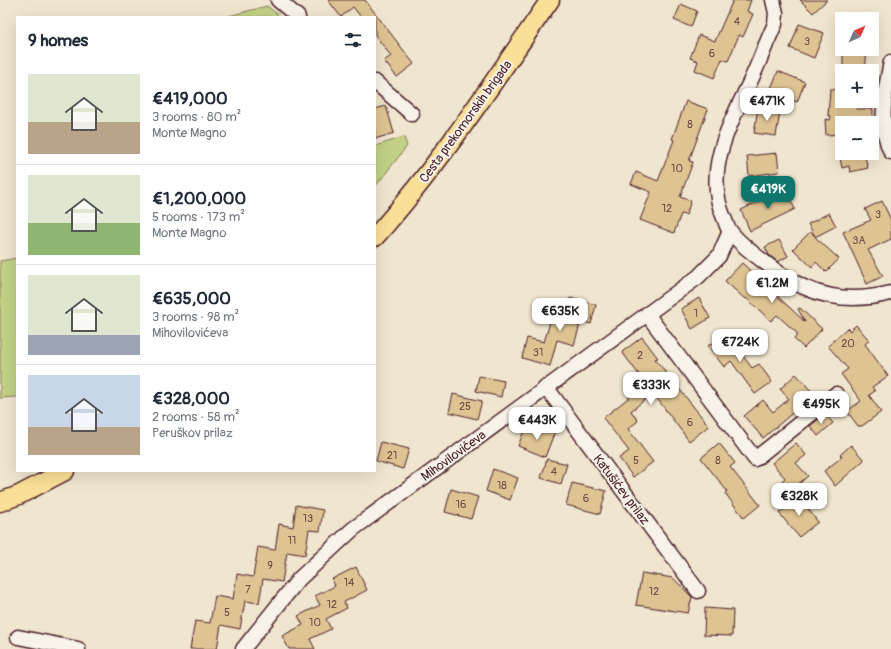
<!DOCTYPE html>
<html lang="en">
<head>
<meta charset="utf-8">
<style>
  :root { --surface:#fff; --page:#f6f6f7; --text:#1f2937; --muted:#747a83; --line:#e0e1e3; --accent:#0f766e }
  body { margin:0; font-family:Pangolin,sans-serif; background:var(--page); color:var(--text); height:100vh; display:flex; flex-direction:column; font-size:15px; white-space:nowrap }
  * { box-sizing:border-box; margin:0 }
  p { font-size:13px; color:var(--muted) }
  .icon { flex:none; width:22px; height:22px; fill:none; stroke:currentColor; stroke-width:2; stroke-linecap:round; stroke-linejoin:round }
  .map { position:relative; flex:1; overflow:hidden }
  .panel { position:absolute; left:16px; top:16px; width:360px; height:456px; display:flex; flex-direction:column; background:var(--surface); border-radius:0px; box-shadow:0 4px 16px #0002 }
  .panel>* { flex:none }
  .needle { width:26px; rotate:45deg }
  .buttons { position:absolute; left:835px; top:12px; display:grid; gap:8px }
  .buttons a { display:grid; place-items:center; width:44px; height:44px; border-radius:0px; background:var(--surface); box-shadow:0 4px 16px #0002; font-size:20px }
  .price { position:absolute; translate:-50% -34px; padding:0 9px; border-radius:8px; background:#fff; color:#222; font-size:13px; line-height:26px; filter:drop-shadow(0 1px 2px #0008) }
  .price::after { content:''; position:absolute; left:50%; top:24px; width:12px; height:9px; margin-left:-6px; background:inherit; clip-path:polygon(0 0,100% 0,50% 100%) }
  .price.on { background:var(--accent); color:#fff }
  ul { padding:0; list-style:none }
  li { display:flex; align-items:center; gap:12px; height:100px; padding:0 12px }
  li+li { border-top:1px solid var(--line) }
  li span { display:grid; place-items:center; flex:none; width:112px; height:80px; border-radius:0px; color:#555 }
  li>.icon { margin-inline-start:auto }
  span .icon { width:48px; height:48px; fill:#fffc; stroke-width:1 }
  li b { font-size:17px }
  h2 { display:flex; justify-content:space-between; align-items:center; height:48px; padding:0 12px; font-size:17px }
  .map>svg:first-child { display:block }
  .green { fill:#c2d185; stroke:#867858 }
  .building { fill:#dec493; stroke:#4a1f2b }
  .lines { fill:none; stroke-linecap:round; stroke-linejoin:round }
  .minor-casing { stroke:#4a1f2b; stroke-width:17 }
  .major-casing { stroke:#4a1f2b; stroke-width:21 }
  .minor { stroke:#f7f3e8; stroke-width:14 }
  .major { stroke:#fadf96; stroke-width:18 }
  .labels { text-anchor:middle; stroke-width:4; stroke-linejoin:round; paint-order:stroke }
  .number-label { font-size:11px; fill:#6f4845 }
  .street-label { font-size:13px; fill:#4a1f2b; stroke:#f7f3e8 }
</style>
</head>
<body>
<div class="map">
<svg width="891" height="649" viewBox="0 0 891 649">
  <rect width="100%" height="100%" fill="#f0e5ce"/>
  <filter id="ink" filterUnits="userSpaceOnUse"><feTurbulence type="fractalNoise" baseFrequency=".025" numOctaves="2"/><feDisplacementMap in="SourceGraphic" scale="8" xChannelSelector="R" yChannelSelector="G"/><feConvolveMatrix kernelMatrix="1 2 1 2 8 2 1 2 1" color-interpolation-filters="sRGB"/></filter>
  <g filter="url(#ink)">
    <!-- green -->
    <g class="green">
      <path d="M267,6L281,17H225Z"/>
      <path d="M404,137L407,146L375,187V146Z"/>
      <path d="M17,258V397L0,398V261Z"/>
    </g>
    <!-- building -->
    <g class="building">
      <path d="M328,0H365L414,64L397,77L384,61L391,56L375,35V17H361L353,7L341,17Z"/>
      <path d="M733,0H751L747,11L753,14L743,37L739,35L728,61L722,59L714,78L695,70L698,61L690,58L699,35L715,41Z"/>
      <path d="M800,0H827L813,13Z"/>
      <path d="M681,4L697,11L691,27L674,20Z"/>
      <path d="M799,24L824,33L814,58L790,48Z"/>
      <path d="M843,49H867L865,71H843Z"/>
      <path d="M778,71L805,82L797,102L770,91Z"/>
      <path d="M830,89L842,90V101H857L856,109H873V123H842V134L826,135L825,119L830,120L831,116L828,115Z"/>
      <path d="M686,101L708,109L689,161L693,162L680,197L691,201L686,215L681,214L674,233L640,220L651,192L631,184L636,172L658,181L674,140L672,139Z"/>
      <path d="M386,106L394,133L375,139V109Z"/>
      <path d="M758,108L780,112L776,136L754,133Z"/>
      <path d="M777,153L779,172L749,176L747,156Z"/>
      <path d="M839,153H864L868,168L850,172L849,166L842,168Z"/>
      <path d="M785,189L795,209L750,231L741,210Z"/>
      <path d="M882,201L891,220V239L868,250L883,276L867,284L843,232L871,220L865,209Z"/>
      <path d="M829,213L836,226L815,237L839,259L826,272L816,262L812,267L793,249L810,232L815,236L808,224Z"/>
      <path d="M779,240L788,256L778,262L769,255L765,247Z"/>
      <path d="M742,263L805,322L798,309L800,308L822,329L804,348L794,339L798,334L777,315L771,321L746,298L745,299L725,281Z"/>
      <path d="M570,298L596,305L591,324L581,321L574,345L557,340L550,366L522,358L527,338L544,342L551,319L562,322Z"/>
      <path d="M699,298L710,318L692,329L681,309Z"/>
      <path d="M856,325L869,340L865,344L888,376L872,387L875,391L869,395L881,412L862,426H858L847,411L861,401L841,374L848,369L828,346L847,328L850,331Z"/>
      <path d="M726,333L752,368L759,364L772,382L755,394L731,361L724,367L708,346Z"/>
      <path d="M642,337L658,358L655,359L709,426L689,441L653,393L631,411L638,421L628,429L653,462L633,477L619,458L629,451L603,418L646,384L622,352Z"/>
      <path d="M796,374L813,393L810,395L814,401L799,413L796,410L763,438L744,416L763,400L773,412L789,399L780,389Z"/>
      <path d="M479,376L504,381L501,397L476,391Z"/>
      <path d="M453,394L482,401L477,419L449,412Z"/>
      <path d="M825,414L833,423L818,436L810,426Z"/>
      <path d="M526,426L542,433L544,427L555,431L545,457L518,446Z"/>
      <path d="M381,442L409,449L403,469L376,461Z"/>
      <path d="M719,443L735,463L730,467L760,505L744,518L725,493L727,491L701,458Z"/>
      <path d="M796,443L806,455L796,463L808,476L790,491L782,481L785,478L772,463Z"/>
      <path d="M851,445L864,460L835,486L824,471L842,457L840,455Z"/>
      <path d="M547,459L567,464L561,484L541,478Z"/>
      <path d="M493,469L518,478L510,500L486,491Z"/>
      <path d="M572,483L606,491L600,514L566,505Z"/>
      <path d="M451,489L478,497L471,519L445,512Z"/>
      <path d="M799,497L818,522L799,537L779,513Z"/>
      <path d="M296,505L323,510L320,531L309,530L305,555L287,552L282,582L263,579L259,603L245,601L240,629L221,625L217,649H190L195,621L210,623L215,596L233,599L237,574L253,577L258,547L275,550L279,524L293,527Z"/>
      <path d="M356,567L367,590L344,602L347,608L326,619L331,629L310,639L315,649H289L282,636L303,625L298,616L320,605L315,596L335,586L332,579Z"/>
      <path d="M642,573L673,578L692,597L688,613L636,605Z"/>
      <path d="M705,608L733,610L732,636L704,635Z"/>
    </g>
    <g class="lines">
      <!-- minor casing -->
      <g class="minor-casing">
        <g id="minor">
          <path d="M278,0L298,17"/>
          <path d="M773,0L776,13L775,24C766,43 759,63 750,82C730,124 703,171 724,218C726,222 727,228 730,231C742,247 761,259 776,271C813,297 847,304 891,293"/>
          <path d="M891,62C885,90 878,126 891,152"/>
          <path d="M375,82L412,114"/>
          <path d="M647,314L755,459L836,394"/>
          <path d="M546,387L698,591"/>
          <path d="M18,637L78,649"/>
          <path d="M243,649L299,579L353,529L698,277L719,256L730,231"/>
        </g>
      </g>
      <!-- major casing -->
      <g class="major-casing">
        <g id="major">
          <path d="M375,237C440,164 494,81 550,0"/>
          <path d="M0,502L19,495L65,471"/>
        </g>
      </g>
      <!-- minor -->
      <use href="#minor" class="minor"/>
      <!-- major -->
      <use href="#major" class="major"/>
    </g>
  </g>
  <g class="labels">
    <!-- number labels -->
    <g class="number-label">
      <text x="737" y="25">4</text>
      <text x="807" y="45">3</text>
      <text x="712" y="57">6</text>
      <text x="690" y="128">8</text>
      <text x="677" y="172">10</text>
      <text x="667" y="212">12</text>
      <text x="878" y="218">3</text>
      <text x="859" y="244">3A</text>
      <text x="696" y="317">1</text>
      <text x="848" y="347">20</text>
      <text x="538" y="356">31</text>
      <text x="640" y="359">2</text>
      <text x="465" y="410">25</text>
      <text x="690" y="426">6</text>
      <text x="392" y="459">21</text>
      <text x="636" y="464">5</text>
      <text x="718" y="464">8</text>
      <text x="554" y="475">4</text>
      <text x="502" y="489">18</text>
      <text x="586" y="502">6</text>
      <text x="461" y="508">16</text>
      <text x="308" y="522">13</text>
      <text x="292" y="544">11</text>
      <text x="270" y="569">9</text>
      <text x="349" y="586">14</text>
      <text x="248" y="593">7</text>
      <text x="654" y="595">12</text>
      <text x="332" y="608">12</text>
      <text x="227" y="616">5</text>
      <text x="315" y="626">10</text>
    </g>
    <!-- street labels -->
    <g class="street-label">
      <text transform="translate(465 121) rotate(-54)" y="5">Cesta prekomorskih brigada</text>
      <text transform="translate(453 455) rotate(-36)" y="5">Mihovilovićeva</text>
      <text transform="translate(622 489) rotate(53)" y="5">Katušićev prilaz</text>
    </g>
  </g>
</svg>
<div class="buttons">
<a><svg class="needle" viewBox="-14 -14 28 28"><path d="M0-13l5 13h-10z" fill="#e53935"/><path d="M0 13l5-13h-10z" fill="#747a83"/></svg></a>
<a>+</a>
<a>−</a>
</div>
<b class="price" style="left:767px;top:122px">€471K</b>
<b class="price on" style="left:768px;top:210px">€419K</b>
<b class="price" style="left:772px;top:304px">€1.2M</b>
<b class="price" style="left:560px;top:332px">€635K</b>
<b class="price" style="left:740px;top:363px">€724K</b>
<b class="price" style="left:651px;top:406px">€333K</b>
<b class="price" style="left:821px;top:425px">€495K</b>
<b class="price" style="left:537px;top:441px">€443K</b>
<b class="price" style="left:799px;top:517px">€328K</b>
<section class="panel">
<h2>9 homes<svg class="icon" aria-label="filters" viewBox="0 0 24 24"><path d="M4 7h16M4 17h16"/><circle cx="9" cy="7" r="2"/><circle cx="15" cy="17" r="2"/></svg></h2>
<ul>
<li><span style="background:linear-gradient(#dfe7d0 60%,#b9a48a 0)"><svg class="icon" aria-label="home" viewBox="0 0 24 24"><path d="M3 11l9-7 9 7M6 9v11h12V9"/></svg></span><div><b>€419,000</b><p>3 rooms · 80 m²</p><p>Monte Magno</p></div></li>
<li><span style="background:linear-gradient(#dfe7d0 60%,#8fb573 0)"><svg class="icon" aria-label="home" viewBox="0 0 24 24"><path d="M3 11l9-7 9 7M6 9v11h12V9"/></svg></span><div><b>€1,200,000</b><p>5 rooms · 173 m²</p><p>Monte Magno</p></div></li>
<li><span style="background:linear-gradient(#dfe7d0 75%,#9aa5b1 0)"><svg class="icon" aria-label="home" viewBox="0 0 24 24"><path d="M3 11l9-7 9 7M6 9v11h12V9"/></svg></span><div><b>€635,000</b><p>3 rooms · 98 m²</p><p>Mihovilovićeva</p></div></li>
<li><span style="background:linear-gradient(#c9d6e8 65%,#b9a48a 0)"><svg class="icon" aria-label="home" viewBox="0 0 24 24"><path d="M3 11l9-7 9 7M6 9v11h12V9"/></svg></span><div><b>€328,000</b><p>2 rooms · 58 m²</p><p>Peruškov prilaz</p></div></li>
</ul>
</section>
</div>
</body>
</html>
